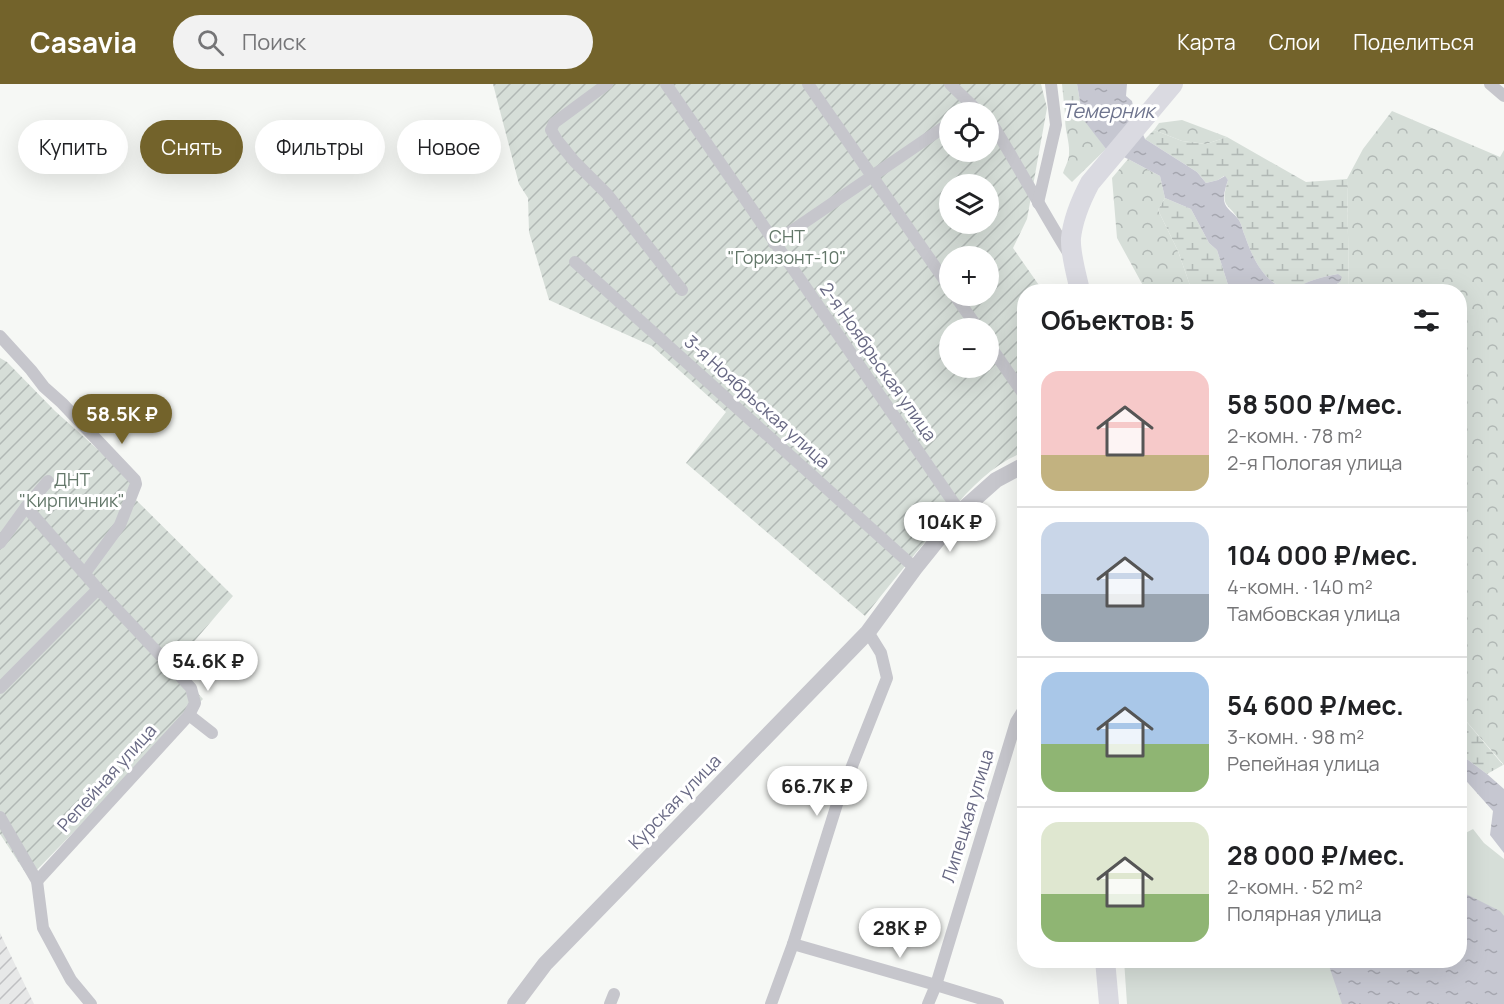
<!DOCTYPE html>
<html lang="ru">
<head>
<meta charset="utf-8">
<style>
  :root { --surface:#fff; --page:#f2f2f2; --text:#202124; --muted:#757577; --line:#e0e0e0; --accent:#73632b }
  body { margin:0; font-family:Manrope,sans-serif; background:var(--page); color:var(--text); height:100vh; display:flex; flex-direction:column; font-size:22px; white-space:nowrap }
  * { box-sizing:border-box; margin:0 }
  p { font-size:20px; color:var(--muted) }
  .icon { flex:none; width:33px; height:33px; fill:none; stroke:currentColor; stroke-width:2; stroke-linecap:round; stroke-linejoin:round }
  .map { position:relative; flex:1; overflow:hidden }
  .sheet { position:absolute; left:1017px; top:200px; width:450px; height:684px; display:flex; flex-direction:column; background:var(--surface); border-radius:24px; box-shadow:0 6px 24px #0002 }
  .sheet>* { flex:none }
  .top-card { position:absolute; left:18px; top:36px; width:570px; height:54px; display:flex; gap:12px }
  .tools { position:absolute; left:939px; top:18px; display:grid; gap:12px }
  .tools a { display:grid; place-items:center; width:60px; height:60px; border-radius:50%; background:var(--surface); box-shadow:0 6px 24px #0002; font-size:30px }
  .price { position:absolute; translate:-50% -51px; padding:0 14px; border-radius:21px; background:#fff; color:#222; font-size:20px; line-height:39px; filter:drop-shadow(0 2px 3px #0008) }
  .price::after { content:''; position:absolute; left:50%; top:36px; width:18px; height:14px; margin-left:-9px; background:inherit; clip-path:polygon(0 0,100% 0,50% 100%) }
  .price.active { background:var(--accent); color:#fff }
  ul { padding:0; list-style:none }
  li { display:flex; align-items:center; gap:18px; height:150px; padding:0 24px }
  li+li { border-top:2px solid var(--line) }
  li span { display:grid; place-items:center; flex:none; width:168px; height:120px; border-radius:18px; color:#555 }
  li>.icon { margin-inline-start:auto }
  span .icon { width:72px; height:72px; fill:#fffc; stroke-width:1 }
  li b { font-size:26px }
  h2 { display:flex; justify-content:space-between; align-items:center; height:72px; padding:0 24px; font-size:26px }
  .tag { padding:0 21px; border-radius:27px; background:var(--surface); box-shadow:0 6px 24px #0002; font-size:21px; line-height:54px }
  .tag.active { background:var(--accent); color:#fff }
  header { display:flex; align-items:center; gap:36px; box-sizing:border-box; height:84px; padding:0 30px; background:var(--accent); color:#fff }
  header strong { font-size:28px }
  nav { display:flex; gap:33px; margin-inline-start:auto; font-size:21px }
  .search { width:420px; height:54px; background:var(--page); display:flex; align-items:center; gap:15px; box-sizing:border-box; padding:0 21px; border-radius:33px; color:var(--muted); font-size:22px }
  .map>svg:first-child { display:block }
  .industrial { fill:url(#industrial-furrows) }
  .forest { fill:url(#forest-crowns) }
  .wetland { fill:url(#wetland-marsh) }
  .park { fill:#d6ded8 }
  .garden { fill:url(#garden-furrows); fill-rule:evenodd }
  .water { fill:url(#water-ripples) }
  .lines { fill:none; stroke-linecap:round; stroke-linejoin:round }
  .minor { stroke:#c6c6cc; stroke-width:12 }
  .tertiary { stroke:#c6c6cc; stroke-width:16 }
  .primary { stroke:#dadae1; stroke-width:20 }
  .labels { text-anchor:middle; stroke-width:6; stroke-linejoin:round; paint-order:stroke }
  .park-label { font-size:18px; fill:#637769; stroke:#fff }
  .street-label { font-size:18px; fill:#686984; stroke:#fff }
  .water-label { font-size:20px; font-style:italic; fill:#6f758e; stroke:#fff }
</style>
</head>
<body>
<header>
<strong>Casavia</strong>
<div class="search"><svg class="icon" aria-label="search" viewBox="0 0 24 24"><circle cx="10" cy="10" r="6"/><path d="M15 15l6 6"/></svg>Поиск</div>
<nav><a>Карта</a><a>Слои</a><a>Поделиться</a></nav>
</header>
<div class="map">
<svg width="1504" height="920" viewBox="0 0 1504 920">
  <defs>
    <pattern id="industrial-furrows" width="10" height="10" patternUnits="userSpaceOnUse" patternTransform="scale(1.5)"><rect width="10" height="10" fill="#e7e8e8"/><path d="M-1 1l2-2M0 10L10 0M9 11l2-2" fill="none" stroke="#bfc0c2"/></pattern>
    <pattern id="forest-crowns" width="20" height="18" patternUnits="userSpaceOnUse" patternTransform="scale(1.5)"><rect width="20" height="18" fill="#d6ded8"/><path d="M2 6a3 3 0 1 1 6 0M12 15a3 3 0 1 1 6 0" fill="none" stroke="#b1b8b5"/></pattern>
    <pattern id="wetland-marsh" width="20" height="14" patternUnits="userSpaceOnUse" patternTransform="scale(1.5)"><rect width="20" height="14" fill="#d6ded8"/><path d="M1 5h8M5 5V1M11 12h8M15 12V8" fill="none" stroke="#b1b8b5"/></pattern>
    <pattern id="garden-furrows" width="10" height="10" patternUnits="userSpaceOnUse" patternTransform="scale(1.5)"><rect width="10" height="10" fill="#d6ded8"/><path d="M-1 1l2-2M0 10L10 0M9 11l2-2" fill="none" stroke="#b1b8b5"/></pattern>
    <pattern id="water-ripples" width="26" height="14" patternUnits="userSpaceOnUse" patternTransform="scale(1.5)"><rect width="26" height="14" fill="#c6c7d1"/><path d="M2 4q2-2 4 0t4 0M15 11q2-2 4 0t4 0" fill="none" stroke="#a5a6af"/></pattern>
  </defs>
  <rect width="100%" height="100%" fill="#f6f8f5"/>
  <!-- industrial -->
  <path class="industrial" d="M0,849L34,920H0Z"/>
  <!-- forest -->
  <g class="forest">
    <path d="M1073,19L1106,65L1072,98L1063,89C1065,83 1069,76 1069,70C1071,54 1057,31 1073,19Z"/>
    <path d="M1392,27L1500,73L1504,66V681L1460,630V207H1349L1347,95L1363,65Z"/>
    <path d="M1182,36L1227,53L1206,60L1182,57L1154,46L1159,39Z"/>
    <path d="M1128,75L1160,92L1165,114L1158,126L1178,167L1192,207H1146L1117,154L1112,94Z"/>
  </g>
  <!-- wetland -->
  <g class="wetland">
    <path d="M1062,0H1077L1083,35L1077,24L1073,19L1068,22L1065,30Z"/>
    <path d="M1154,46L1182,57L1206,60L1227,53L1306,98L1347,95L1349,207H1326L1340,198L1338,190C1321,193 1307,197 1293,206C1265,203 1253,175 1245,152C1243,148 1242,142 1240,138C1229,117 1219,126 1228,96L1224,92L1218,96L1206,99L1197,88L1145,55Z"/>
    <path d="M1165,114L1191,125L1209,159L1217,166L1230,207H1192L1178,167L1158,126Z"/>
    <path d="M1460,630L1503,681L1487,690L1460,670Z"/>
  </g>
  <!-- park -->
  <path class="park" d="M1473,745L1484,759L1504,775V920H1127L1124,876H1460V752Z"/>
  <!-- garden -->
  <g class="garden">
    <path d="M493,0H1041L1047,24L1027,135L1013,164L1043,207H1024V368C987,382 960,416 935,446C911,474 888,503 865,532L686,379L726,328L652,262L549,216L529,148L528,114L519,100ZM950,28H988V68H950ZM950,100H988V140H950ZM950,172H988V212H950ZM950,244H988V284H950Z"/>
    <path d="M0,274L7,278L55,327L134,398L128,408L233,512L173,582L203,615L29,794L0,750Z"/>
  </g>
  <!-- water -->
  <g class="water">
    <path d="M1077,0H1127L1126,12L1132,17L1135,32L1145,55L1197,88L1206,99L1218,96L1225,92L1228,96C1226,103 1222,112 1225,120C1228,127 1237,131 1240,138C1242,142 1243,148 1245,152C1253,175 1265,202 1292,206C1307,197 1321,193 1338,190L1342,193L1340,198L1326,207H1230L1217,166L1209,159L1191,125L1165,114L1160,92L1128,75L1106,65L1083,35Z"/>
    <path d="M1460,670L1487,690L1504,705V769L1490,751L1493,727L1460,690Z"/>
    <path d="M1460,809H1464L1500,827L1504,832V920H1342L1327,876H1460Z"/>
  </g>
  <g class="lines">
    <!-- minor -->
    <g class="minor">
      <path d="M607,0L554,39L551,46L557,56L574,77L607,110L682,206"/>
      <path d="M666,0L960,428"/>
      <path d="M808,0L950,204"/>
      <path d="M950,0L979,28"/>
      <path d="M1490,0L1504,12"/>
      <path d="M988,37L994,43C1020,85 1043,128 1069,170"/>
      <path d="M1038,119L1056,41L1051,0"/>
      <path d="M774,159L950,39"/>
      <path d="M575,178L915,484"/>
      <path d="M955,212L978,244"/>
      <path d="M0,252L31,286L44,303L62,319L135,396L136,400L120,441L85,489"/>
      <path d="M988,259L1024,311"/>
      <path d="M26,423L98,505L191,604L195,619L189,631L37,797"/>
      <path d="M0,459L26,423L48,397"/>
      <path d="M0,604L98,505"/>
      <path d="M189,631L212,649"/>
      <path d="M0,733L37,797L43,844L71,896L91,920"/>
      <path d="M793,860L936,901L998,920"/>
      <path d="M610,920L614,910"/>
      <path d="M771,920L793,860L837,720L887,594L881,569L868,548"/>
      <path d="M928,920L936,901L1016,638L1024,625"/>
    </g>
    <!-- tertiary -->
    <path class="tertiary" d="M515,920L545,880L868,548L915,484L960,428L996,396L1024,381"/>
    <!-- primary -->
    <g class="primary">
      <path d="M1080,207C1077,192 1070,170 1071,154C1073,135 1081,116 1090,99L1173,0"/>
      <path d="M1105,876L1109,920"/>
    </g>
  </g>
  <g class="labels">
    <!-- park labels -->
    <g class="park-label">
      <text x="787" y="159">СНТ<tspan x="787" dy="21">"Горизонт-10"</tspan></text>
      <text x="72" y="402">ДНТ<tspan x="72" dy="21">"Кирпичник"</tspan></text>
    </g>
    <!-- street labels -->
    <g class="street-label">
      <text transform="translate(878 278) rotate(55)" y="6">2-я Ноябрьская улица</text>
      <text transform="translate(757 318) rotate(42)" y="6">3-я Ноябрьская улица</text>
      <text transform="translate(107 694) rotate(-48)" y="6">Репейная улица</text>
      <text transform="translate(675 718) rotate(-46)" y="6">Курская улица</text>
      <text transform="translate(968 732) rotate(-73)" y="6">Липецкая улица</text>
    </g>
    <!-- water labels -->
    <g class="water-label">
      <text x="1108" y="34">Темерник</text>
    </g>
  </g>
</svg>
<div class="tools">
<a><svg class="icon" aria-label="locate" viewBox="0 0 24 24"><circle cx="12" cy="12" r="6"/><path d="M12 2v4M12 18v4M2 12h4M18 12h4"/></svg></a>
<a><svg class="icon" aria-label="layers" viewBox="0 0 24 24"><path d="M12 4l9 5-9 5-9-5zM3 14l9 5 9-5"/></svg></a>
<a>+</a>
<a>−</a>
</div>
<b class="price active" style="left:122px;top:361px">58.5K ₽</b>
<b class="price" style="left:950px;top:469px">104K ₽</b>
<b class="price" style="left:208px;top:608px">54.6K ₽</b>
<b class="price" style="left:817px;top:733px">66.7K ₽</b>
<b class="price" style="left:900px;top:875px">28K ₽</b>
<div class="top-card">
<a class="tag">Купить</a>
<a class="tag active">Снять</a>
<a class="tag">Фильтры</a>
<a class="tag">Новое</a>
</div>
<section class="sheet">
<h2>Объектов: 5<svg class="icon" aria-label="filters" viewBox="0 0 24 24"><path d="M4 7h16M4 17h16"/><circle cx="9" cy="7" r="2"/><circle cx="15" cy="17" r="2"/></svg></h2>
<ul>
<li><span style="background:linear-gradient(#f6c9c9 70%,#c2b280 0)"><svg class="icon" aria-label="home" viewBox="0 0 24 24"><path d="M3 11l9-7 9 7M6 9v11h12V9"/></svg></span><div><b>58 500 ₽/мес.</b><p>2-комн. · 78 m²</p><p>2-я Пологая улица</p></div></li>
<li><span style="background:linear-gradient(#c9d6e8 60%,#9aa5b1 0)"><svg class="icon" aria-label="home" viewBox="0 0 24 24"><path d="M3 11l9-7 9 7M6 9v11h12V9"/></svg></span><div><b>104 000 ₽/мес.</b><p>4-комн. · 140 m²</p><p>Тамбовская улица</p></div></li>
<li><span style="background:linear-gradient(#a9c7e8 60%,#8fb573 0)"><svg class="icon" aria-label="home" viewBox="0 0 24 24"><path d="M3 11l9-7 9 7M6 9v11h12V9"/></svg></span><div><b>54 600 ₽/мес.</b><p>3-комн. · 98 m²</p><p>Репейная улица</p></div></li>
<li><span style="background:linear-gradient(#dfe7d0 60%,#8fb573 0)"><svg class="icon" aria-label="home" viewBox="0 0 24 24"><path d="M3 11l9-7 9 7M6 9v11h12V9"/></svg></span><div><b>28 000 ₽/мес.</b><p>2-комн. · 52 m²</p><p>Полярная улица</p></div></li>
</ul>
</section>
</div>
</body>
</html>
